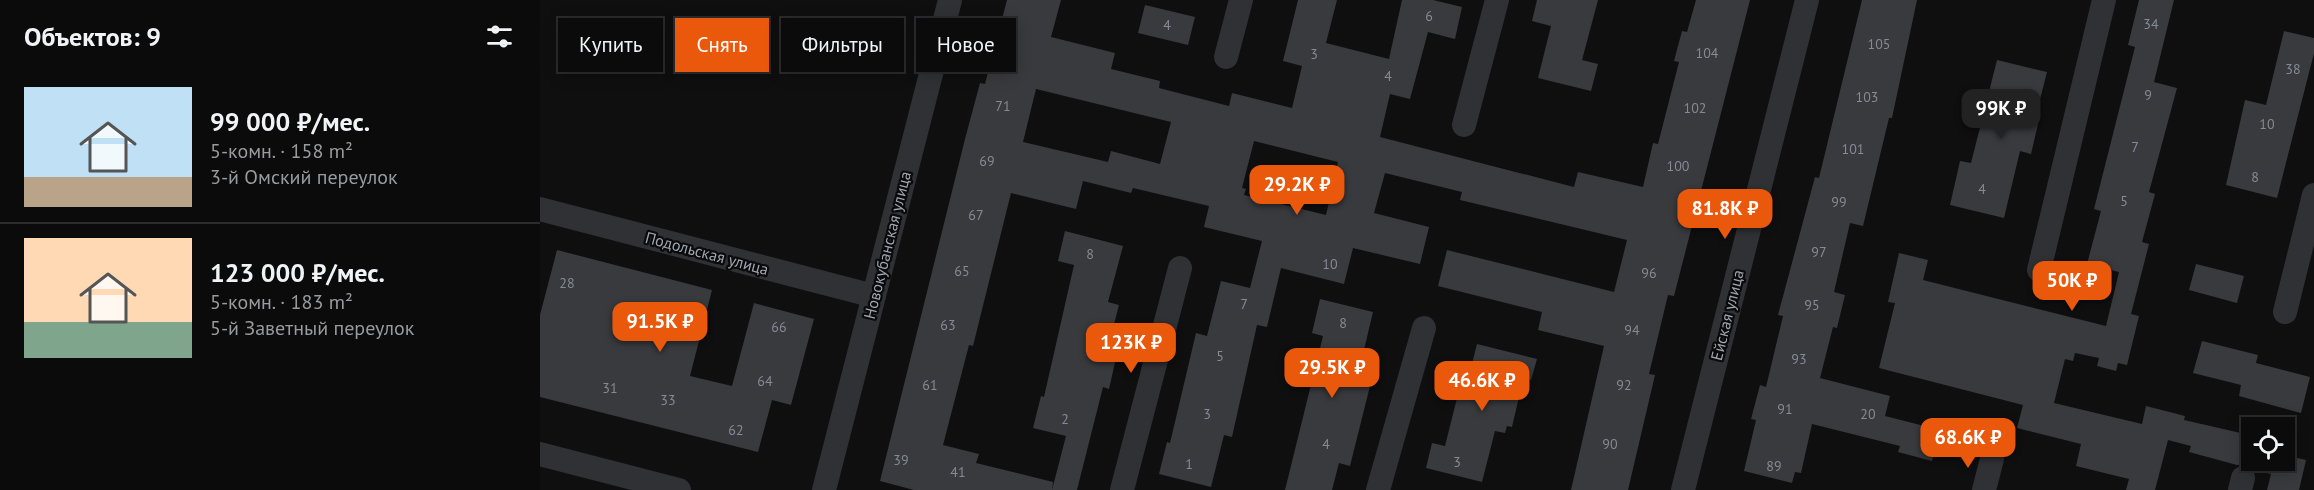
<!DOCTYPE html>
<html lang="ru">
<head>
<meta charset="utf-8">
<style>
  :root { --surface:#0b0b0c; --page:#19191a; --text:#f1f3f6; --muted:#9a9b9d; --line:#2b2b2d; --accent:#ea580c }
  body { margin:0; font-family:"PT Sans",sans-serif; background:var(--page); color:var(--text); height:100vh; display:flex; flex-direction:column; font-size:22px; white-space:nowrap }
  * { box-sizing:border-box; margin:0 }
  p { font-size:20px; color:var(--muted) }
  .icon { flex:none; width:33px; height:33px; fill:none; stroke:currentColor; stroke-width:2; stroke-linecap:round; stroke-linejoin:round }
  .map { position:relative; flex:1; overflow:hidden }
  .sheet { display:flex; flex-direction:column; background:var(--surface); width:540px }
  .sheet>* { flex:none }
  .hud { position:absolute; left:18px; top:18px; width:570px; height:54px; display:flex; gap:12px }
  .fabs { position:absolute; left:1701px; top:417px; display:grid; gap:12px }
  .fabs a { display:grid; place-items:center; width:54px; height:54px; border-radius:0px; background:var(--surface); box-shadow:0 3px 15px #0003,0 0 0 2px var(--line); font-size:30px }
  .price { position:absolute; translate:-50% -51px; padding:0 14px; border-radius:12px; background:var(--accent); color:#fff; font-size:20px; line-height:39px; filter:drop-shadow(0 2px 3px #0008) }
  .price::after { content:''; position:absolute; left:50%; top:36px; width:18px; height:14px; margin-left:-9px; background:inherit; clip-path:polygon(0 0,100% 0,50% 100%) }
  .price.current { background:#222; color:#fff }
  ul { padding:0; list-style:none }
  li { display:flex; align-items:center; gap:18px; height:150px; padding:0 24px }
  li+li { border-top:2px solid var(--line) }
  li span { display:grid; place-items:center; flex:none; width:168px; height:120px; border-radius:0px; color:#555 }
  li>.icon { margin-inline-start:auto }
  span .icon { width:72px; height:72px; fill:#fffc; stroke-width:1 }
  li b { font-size:26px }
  h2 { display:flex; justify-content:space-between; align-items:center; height:72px; padding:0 24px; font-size:26px }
  .chip { padding:0 21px; border-radius:0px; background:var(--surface); box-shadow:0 3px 15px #0003,0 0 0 2px var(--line); font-size:21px; line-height:54px }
  .chip.current { background:var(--accent); color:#fff }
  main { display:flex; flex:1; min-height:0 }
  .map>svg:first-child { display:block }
  .building { fill:#383a3e; fill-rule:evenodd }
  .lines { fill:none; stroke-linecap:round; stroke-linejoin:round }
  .street { stroke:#303135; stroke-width:24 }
  .labels { text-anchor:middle; stroke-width:4.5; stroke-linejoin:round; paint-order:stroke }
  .number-label { font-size:14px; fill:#858a95 }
  .street-label { font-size:16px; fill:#9fa5b2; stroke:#0a0a0b }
</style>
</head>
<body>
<main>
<section class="sheet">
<h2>Объектов: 9<svg class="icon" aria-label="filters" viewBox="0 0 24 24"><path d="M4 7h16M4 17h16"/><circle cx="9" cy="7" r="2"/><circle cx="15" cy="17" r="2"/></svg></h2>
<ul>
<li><span style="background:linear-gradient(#bfe0f5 75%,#b9a48a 0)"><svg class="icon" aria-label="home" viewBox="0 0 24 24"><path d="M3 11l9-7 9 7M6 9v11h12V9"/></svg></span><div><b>99 000 ₽/мес.</b><p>5-комн. · 158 m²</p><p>3-й Омский переулок</p></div></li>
<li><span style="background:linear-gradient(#ffd9b3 70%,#7fa58c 0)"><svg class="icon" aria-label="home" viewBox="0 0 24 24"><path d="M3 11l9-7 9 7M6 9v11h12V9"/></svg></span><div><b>123 000 ₽/мес.</b><p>5-комн. · 183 m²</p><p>5-й Заветный переулок</p></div></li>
</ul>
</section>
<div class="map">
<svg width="1774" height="490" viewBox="0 0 1774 490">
  <rect width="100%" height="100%" fill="#0f0f10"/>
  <!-- building -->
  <g class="building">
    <path d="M467,0H521L511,37L575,53L571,69L620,81L619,88L689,106L692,93L752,108L762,66L743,61L758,0H797L786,43L849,59L862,0H893L922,7L915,39L888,32L870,99L850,94L840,137L1034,187L1038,172L1103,187L1113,143L1118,144L1139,62L1134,61L1142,31L1147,32L1156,0H1210L1134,296L1128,295L1109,374L1115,375L1088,490H1031L1064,346L998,330L1002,312L898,286L907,250L1074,292L1087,240L920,200L922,192L845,173L834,213L889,227L880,264L813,248L804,284L741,268L727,327L717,325L692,437L684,435L671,487L619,474L627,442L630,443L656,333L667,336L681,281L710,288L722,241L664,227L669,206L593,188L591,193L543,181L536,209L471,193L433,346L429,345L403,445L439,454L436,463L513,482L512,490H374L340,481L425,139L440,83L445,84ZM496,89L631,122L620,164L571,151L568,162L483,142ZM714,141L798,162L786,215L704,195L706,189L702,188Z"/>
    <path d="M997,0H1058L1042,60L1058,64L1051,91L998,78L1011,26L992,21Z"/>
    <path d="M1322,0H1377L1352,118H1349L1323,226L1310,223L1294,292L1305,295L1297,328L1293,327L1280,378L1350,396L1345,416L1400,430L1392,461L1358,452L1360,446L1272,424L1261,473L1255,472L1252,483L1204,471L1216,420L1211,419L1220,385L1226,387L1243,316L1238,315L1275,177L1279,178Z"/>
    <path d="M1599,0H1634L1614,82L1637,88L1609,192L1615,194L1602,242L1609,244L1591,314L1599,316L1587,365L1578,363L1576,371L1557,366L1559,358L1535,353L1533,361L1525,359L1514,403L1602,424L1606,406L1645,416L1644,420L1705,434L1702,445L1712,447V460H1744V455L1766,460L1759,490H1727L1731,474L1714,470L1707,464L1697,465L1649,452L1651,446L1628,440L1615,490H1586L1589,479L1536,466L1541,444L1477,428L1483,405L1339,368L1355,303L1348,302L1359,253L1388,260L1383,280L1566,326L1579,272L1547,264L1561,211L1554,209L1595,47L1588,45Z"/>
    <path d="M605,5L655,17L648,45L598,33Z"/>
    <path d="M1744,31L1774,38V53L1737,198L1686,185L1705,100L1726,105Z"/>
    <path d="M1457,60L1507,72L1494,123L1498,124L1491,154L1480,151L1464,218L1410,205L1420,161L1431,163Z"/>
    <path d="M525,231L583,246L568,302L579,305L566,355L576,358L569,389L563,387L537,490H512L526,436L493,428L501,396L504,397L534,265L518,261Z"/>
    <path d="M17,250L172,290L150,376L192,386L214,303L274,319L251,405L232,400L218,452L0,397V315Z"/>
    <path d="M1656,264L1704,276L1697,303L1649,290Z"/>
    <path d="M780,299L833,312L817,379L831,382L810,466L799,463L792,490H745L783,336L772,333Z"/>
    <path d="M1662,341L1718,355L1716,363L1770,377L1761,413L1699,396L1701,385L1653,373Z"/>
    <path d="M937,344L997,359L991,380L986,378L982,384L972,427L967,426L965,433L955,431L942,482L886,468L892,443L905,446L918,394L924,395Z"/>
  </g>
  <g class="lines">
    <!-- street -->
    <g class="street">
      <path d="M686,57L701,0"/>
      <path d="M924,125L957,0"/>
      <path d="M0,209L334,296"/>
      <path d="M1499,270L1564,0"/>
      <path d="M1745,312L1774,195"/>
      <path d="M0,454L139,490"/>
      <path d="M284,490L410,0"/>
      <path d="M582,490L640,268"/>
      <path d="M838,490L884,328"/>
      <path d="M1143,490L1267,0"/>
      <path d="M1444,490L1452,459"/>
      <path d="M1700,490L1703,478"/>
    </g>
  </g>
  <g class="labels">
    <!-- number labels -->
    <g class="number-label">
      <text x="889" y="21">6</text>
      <text x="1611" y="29">34</text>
      <text x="627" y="30">4</text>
      <text x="1339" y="49">105</text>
      <text x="1167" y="58">104</text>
      <text x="774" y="59">3</text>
      <text x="1753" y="74">38</text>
      <text x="848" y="81">4</text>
      <text x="1608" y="100">9</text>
      <text x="1327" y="102">103</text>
      <text x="463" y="111">71</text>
      <text x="1155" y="113">102</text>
      <text x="1727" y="129">10</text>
      <text x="1595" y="152">7</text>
      <text x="1313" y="154">101</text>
      <text x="447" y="166">69</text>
      <text x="1138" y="171">100</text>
      <text x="1715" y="182">8</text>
      <text x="1442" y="194">4</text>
      <text x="1584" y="206">5</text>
      <text x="1299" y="207">99</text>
      <text x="436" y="220">67</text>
      <text x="1279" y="257">97</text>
      <text x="550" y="259">8</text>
      <text x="790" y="269">10</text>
      <text x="422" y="276">65</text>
      <text x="1109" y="278">96</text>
      <text x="27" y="288">28</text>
      <text x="704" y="309">7</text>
      <text x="1272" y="310">95</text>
      <text x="803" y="328">8</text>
      <text x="408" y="330">63</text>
      <text x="239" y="332">66</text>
      <text x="1092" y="335">94</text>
      <text x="680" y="361">5</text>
      <text x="1259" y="364">93</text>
      <text x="225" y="386">64</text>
      <text x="390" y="390">61</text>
      <text x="1084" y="390">92</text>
      <text x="70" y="393">31</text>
      <text x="128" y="405">33</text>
      <text x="1245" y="414">91</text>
      <text x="667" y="419">3</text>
      <text x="1328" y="419">20</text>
      <text x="525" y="424">2</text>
      <text x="196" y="435">62</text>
      <text x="786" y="449">4</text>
      <text x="1070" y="449">90</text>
      <text x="361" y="465">39</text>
      <text x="917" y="467">3</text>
      <text x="649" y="469">1</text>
      <text x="1234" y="471">89</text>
      <text x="418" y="477">41</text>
    </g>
    <!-- street labels -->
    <g class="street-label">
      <text transform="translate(347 245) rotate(-76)" y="6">Новокубанская улица</text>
      <text transform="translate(167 253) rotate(15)" y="6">Подольская улица</text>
      <text transform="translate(1187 315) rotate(-76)" y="6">Ейская улица</text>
    </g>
  </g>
</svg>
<div class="fabs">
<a><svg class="icon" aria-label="locate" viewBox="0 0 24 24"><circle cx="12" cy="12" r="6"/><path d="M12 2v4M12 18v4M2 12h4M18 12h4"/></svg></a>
</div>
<b class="price current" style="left:1461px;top:140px">99K ₽</b>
<b class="price" style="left:757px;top:216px">29.2K ₽</b>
<b class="price" style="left:1185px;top:240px">81.8K ₽</b>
<b class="price" style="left:1532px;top:312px">50K ₽</b>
<b class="price" style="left:120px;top:353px">91.5K ₽</b>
<b class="price" style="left:591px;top:374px">123K ₽</b>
<b class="price" style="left:792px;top:399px">29.5K ₽</b>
<b class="price" style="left:942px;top:412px">46.6K ₽</b>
<b class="price" style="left:1428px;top:469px">68.6K ₽</b>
<div class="hud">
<a class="chip">Купить</a>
<a class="chip current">Снять</a>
<a class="chip">Фильтры</a>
<a class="chip">Новое</a>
</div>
</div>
</main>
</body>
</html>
